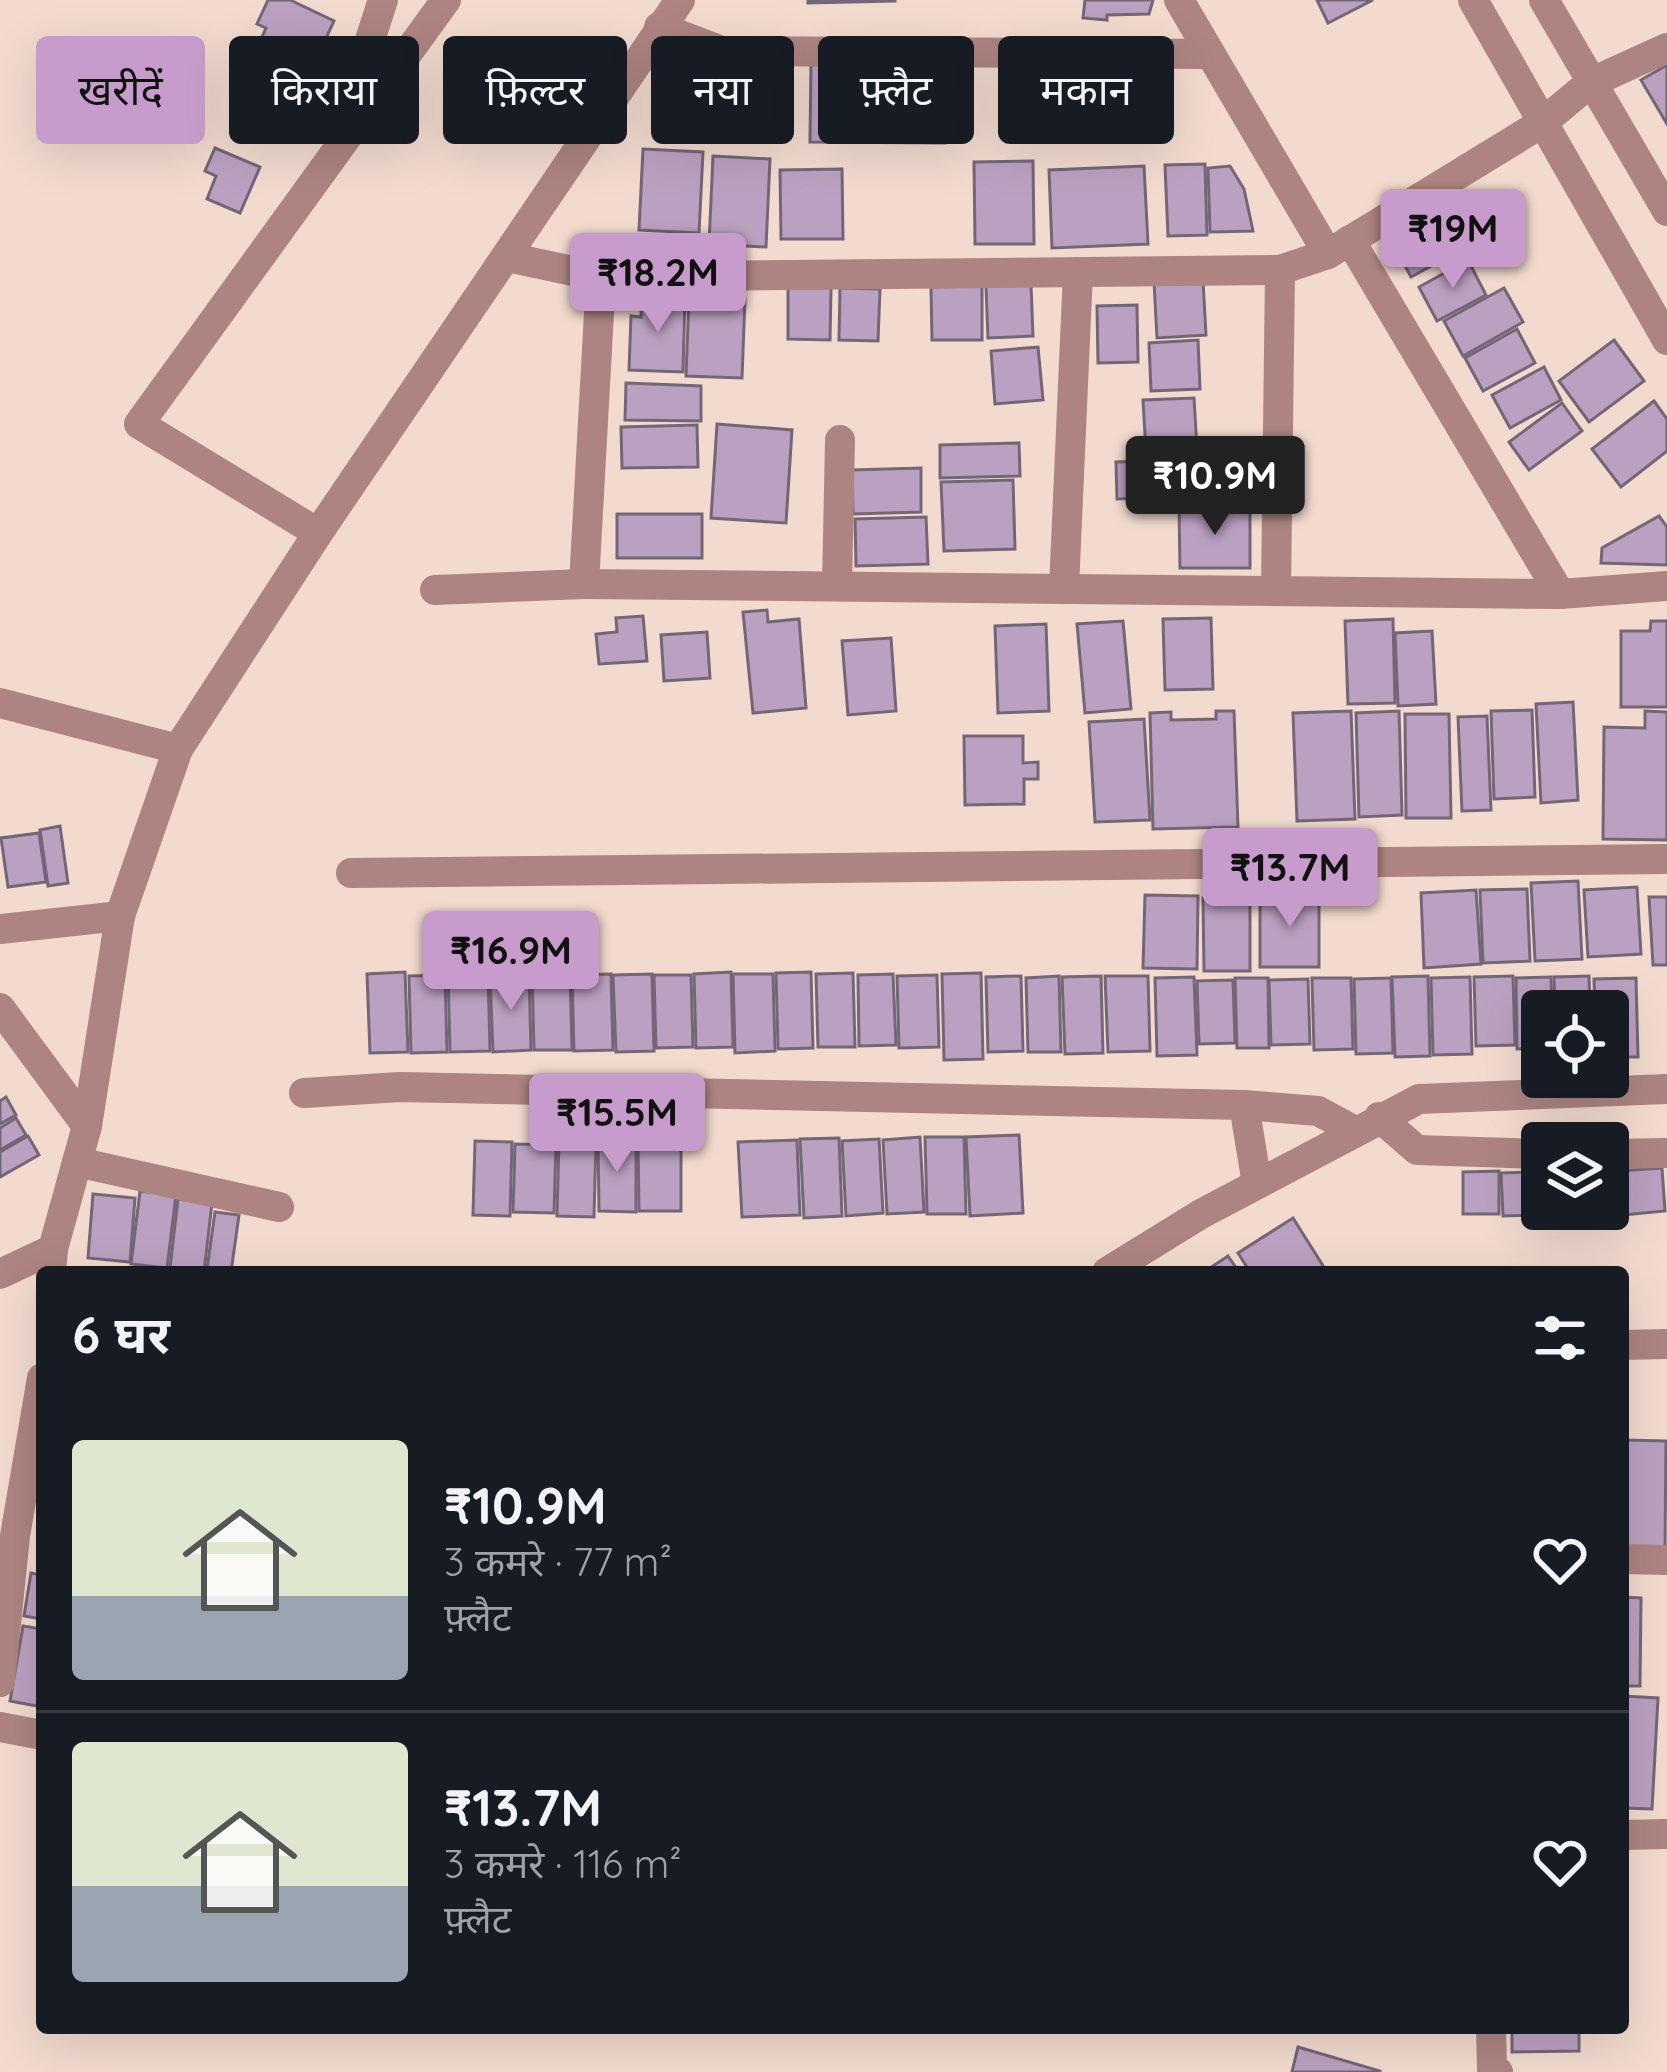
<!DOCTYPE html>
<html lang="hi">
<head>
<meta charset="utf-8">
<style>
  :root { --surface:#171b24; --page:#242831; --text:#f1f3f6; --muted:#9ea1a6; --line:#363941; --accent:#c79bcb }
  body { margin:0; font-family:Quicksand,"Noto Sans Devanagari",sans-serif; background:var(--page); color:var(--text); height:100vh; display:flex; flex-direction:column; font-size:45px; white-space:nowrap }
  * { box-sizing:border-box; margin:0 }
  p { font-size:39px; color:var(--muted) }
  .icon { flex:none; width:66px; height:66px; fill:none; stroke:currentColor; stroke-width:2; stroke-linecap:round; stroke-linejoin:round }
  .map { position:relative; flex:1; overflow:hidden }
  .panel { position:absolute; left:36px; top:1266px; width:1593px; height:768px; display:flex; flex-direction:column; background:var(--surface); border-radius:12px; box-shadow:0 12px 48px #0002 }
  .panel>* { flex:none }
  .hud { position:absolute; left:36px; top:36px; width:1596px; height:108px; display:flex; gap:24px }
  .tools { position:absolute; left:1521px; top:990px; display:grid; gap:24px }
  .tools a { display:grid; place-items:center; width:108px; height:108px; border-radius:12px; background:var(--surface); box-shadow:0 12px 48px #0002; font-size:60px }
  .price { position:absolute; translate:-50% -102px; padding:0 27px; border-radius:12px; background:var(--accent); color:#111; font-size:39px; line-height:78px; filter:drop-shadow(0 3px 6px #0008) }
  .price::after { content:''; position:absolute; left:50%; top:72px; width:36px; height:27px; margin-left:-18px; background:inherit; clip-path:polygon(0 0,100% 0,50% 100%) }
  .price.on { background:#222; color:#fff }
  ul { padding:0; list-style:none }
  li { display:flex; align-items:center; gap:36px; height:300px; padding:0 36px }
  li+li { border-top:3px solid var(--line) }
  li span { display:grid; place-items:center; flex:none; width:336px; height:240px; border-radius:12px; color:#555 }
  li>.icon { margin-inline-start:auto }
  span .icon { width:144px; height:144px; fill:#fffc; stroke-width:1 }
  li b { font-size:51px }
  h2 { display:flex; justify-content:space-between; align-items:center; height:144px; padding:0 36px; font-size:51px }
  .chip { padding:0 42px; border-radius:12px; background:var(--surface); box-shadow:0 12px 48px #0002; font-size:42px; line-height:108px }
  .chip.on { background:var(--accent); color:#111 }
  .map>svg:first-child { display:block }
  .building { fill:#bba1c1; stroke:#746677; stroke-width:3 }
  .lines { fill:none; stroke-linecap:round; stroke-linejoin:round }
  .minor { stroke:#ad8481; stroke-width:30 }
  .tertiary { stroke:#ad8481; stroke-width:30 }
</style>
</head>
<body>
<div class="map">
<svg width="1667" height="2072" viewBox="0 0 1667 2072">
  <rect width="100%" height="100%" fill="#f2dace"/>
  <!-- building -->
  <g class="building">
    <path d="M268,0H290L334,21L309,75L256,50L266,28L257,24Z"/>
    <path d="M808,0H895V1L808,3Z"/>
    <path d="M1085,0H1153L1149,14L1107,15V20L1083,18Z"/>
    <path d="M1317,0H1373L1328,23Z"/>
    <path d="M811,63L946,67L945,143L810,142Z"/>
    <path d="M1667,65V124L1641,80Z"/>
    <path d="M215,148L260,167L240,213L207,199L216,176L205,171Z"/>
    <path d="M643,149L703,152L699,233L639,230Z"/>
    <path d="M713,156L770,159L766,247L709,244Z"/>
    <path d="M1033,161L1034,244H975L974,162Z"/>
    <path d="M1205,164L1207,235L1168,236L1165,165Z"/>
    <path d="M1144,166L1148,244L1052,248L1049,170Z"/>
    <path d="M1230,166L1244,189L1253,231L1210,232L1208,168Z"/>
    <path d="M842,169L843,239H781L780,170Z"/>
    <path d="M1458,205L1477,241L1411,277L1392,241Z"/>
    <path d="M1468,260L1486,295L1437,321L1419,287Z"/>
    <path d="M1203,280L1206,335L1157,338L1154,282Z"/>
    <path d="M1031,285L1033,336L988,338L986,286Z"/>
    <path d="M982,286V340H932L931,287Z"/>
    <path d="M788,288H831L830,340L788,339Z"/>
    <path d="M840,288L880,289L878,341L839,340Z"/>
    <path d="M1504,288L1523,322L1463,356L1444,321Z"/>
    <path d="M642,294L685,296L683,372L629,370L631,316L641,317Z"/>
    <path d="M689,297L745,299L742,378L686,376Z"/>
    <path d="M1137,305L1138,362L1098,363L1097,306Z"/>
    <path d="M1517,329L1535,363L1483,391L1465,358Z"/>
    <path d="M1198,340L1200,389L1151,391L1149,343Z"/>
    <path d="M1614,340L1644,381L1589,422L1559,381Z"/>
    <path d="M1038,347L1043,400L995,404L991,351Z"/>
    <path d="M1544,367L1561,400L1510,428L1492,395Z"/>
    <path d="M626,383L701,386V421L625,420Z"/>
    <path d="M1194,398L1197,449L1146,452L1143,400Z"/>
    <path d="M1654,401L1667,419V451L1621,487L1592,449Z"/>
    <path d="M1562,403L1582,431L1529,470L1509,442Z"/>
    <path d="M717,424L792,430L786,523L711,518Z"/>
    <path d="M697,425L698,467L622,468L621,427Z"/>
    <path d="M1019,443L1020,476L940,478V445Z"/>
    <path d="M1202,459L1203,496L1117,499L1116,462Z"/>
    <path d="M921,468V512L853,514L852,470Z"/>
    <path d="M1013,480L1015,549L944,551L941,482Z"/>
    <path d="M1250,507V568H1180L1179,508Z"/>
    <rect x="617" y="514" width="85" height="44"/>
    <path d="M1659,516L1667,527V565L1601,563L1602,548Z"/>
    <path d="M926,517L928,564L856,566L855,519Z"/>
    <path d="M767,610L768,622L799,619L806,708L753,713L743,612Z"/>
    <path d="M643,616L647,661L599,664L596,634L617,632L616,618Z"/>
    <path d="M1211,618L1213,689L1165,690L1163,619Z"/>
    <path d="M1393,619L1395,703L1348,704L1345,621Z"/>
    <path d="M1123,621L1131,709L1085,713L1077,624Z"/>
    <path d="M1651,621H1667V707H1621V631H1650Z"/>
    <path d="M1046,624L1049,711L998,713L995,626Z"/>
    <path d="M1432,631L1436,704L1398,706L1395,633Z"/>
    <path d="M707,632L710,678L664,681L661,635Z"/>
    <path d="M891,638L896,711L848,715L842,641Z"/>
    <path d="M1573,702L1578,800L1541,803L1536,704Z"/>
    <path d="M1532,710L1535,797L1494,799L1491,711Z"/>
    <path d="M1216,711H1234L1238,827L1153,829L1150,713L1171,712V720L1216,719Z"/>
    <path d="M1351,711L1355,819L1297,821L1293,713Z"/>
    <path d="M1399,711L1402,815L1359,817L1356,713Z"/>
    <path d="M1645,711L1667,712V840L1603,839L1604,727L1645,728Z"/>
    <path d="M1405,714H1449L1451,818H1406Z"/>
    <path d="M1487,716L1491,810L1462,811L1458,717Z"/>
    <path d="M1144,719L1150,820L1095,822L1089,722Z"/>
    <path d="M964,736H1023V763L1038,762V779H1024V804L965,805Z"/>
    <path d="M60,826L68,883L48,886L40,830Z"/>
    <path d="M39,833L46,882L8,887L1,838Z"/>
    <path d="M1578,881L1582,959L1535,961L1531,883Z"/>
    <path d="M1637,887L1641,954L1588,957L1584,890Z"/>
    <path d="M1527,889L1530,961L1483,963L1480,890Z"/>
    <path d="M1476,890L1481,964L1424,968L1421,893Z"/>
    <rect x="1260" y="893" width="59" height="74"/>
    <path d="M1145,895L1198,896L1197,969L1143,968Z"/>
    <path d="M1649,897H1667V965H1653Z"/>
    <path d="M1203,898H1250V971H1204Z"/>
    <path d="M405,972L408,1052L370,1053L367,974Z"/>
    <path d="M570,972L572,1050H534L532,973Z"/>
    <path d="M731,972L733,1047L696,1048L694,974Z"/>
    <path d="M811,972L813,1048L778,1049L776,973Z"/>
    <path d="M488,973L490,1051L450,1052L448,974Z"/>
    <path d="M853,973L855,1047H818L816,974Z"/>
    <path d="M981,973L983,1059L944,1060L942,974Z"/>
    <path d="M529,974L531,1050L493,1052L490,976Z"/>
    <path d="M611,974L613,1050L574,1051L572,975Z"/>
    <path d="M652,974L654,1051L616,1052L613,975Z"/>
    <path d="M733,974H773L775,1051L735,1053Z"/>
    <path d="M893,974L896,1045L859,1046L858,975Z"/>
    <path d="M445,975L447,1052L411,1053L409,976Z"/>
    <path d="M654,975H691L693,1047L656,1048Z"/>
    <path d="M937,975L939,1047L899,1048L897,976Z"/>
    <path d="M1021,976L1023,1051L988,1052L986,977Z"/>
    <path d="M1059,976L1061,1052H1028L1026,978Z"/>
    <path d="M1101,976L1103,1053L1065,1054L1062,977Z"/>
    <path d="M1105,976H1148L1150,1051L1108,1052Z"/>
    <path d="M1428,976L1430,1056L1395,1057L1392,977Z"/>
    <path d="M1513,976L1515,1045L1476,1046L1474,977Z"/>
    <path d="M1589,976L1590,1011H1555L1554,977Z"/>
    <path d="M1194,977L1197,1055L1157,1056L1155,978Z"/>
    <path d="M1470,977L1472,1054L1433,1055L1431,978Z"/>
    <path d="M1551,977L1552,1011H1542V1048L1517,1049L1516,978Z"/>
    <path d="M1235,978H1268L1269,1048H1237Z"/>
    <path d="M1312,978H1351L1353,1049L1314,1050Z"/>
    <path d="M1391,978L1393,1053L1356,1054L1354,979Z"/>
    <path d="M1636,978L1638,1057H1608V1011H1595L1594,979Z"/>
    <path d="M1308,979L1310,1044L1271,1045L1269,980Z"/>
    <path d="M1233,980L1235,1043L1199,1044L1197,981Z"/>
    <path d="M6,1097L16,1115L0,1124V1101Z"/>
    <path d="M16,1118L26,1135L0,1150V1128Z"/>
    <path d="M1019,1135L1023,1213L970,1216L966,1137Z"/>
    <path d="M28,1136L39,1155L0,1177V1152Z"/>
    <path d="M920,1137L924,1212L887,1214L883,1140Z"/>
    <path d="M925,1137H964L966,1214H927Z"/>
    <path d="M598,1138H636V1212L599,1211Z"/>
    <path d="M839,1138L842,1216L804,1218L800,1139Z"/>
    <path d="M559,1139L596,1141L594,1217L557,1216Z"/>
    <path d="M638,1139H681V1211H639Z"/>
    <path d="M879,1139L883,1213L846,1216L842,1141Z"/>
    <path d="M797,1140L800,1215L742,1217L738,1142Z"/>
    <path d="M475,1141L512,1142L510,1216L473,1215Z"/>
    <path d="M515,1144L556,1145L554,1213L513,1212Z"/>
    <path d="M1662,1168L1665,1211L1622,1215L1618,1171Z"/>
    <path d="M1608,1169H1617L1618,1216L1579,1217V1209H1608Z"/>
    <path d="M1499,1171V1214H1463V1172Z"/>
    <path d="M1538,1172L1539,1215L1503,1216L1501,1173Z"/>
    <path d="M1540,1172L1542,1209H1576V1215L1542,1217Z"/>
    <path d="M140,1191L176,1195L167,1268L131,1264Z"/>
    <path d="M93,1194L135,1198L130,1262L88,1258Z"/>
    <path d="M178,1199L212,1203L204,1272L170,1268Z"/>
    <path d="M215,1212L239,1215L231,1272L207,1269Z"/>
    <path d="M1293,1218L1327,1272H1250L1238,1253Z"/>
    <path d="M1228,1256L1239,1272H1204Z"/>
    <path d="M1623,1440L1666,1441L1665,1549H1623Z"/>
    <path d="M31,1573L42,1575V1619L24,1616Z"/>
    <path d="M1623,1597L1641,1598L1640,1686H1623Z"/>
    <path d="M23,1626L42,1629V1707L10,1701Z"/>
    <path d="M1623,1696L1658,1698L1652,1809L1623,1808Z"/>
    <path d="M1512,2028H1595V2030H1579V2051L1512,2052Z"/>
    <path d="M1298,2047L1380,2071V2072H1292Z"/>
  </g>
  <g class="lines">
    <!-- minor -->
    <g class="minor">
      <path d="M1179,0L1328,254"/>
      <path d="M659,27L722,51L1209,54"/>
      <path d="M341,129L383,0"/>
      <path d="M1350,240L1560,594"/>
      <path d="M507,257L601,277L1280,270L1328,254L1542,123L1590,83L1667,48"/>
      <path d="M601,277L584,584L1560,594L1667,586"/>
      <path d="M318,533L139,424L446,0"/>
      <path d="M837,586L840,440"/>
      <path d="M1064,588L1078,272"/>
      <path d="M435,590L584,584"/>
      <path d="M1276,590L1280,270"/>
      <path d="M0,703L178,749"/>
      <path d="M351,873L1667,859"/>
      <path d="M0,929L120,916"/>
      <path d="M0,1008L87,1126"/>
      <path d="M304,1093L400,1087L1244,1105L1318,1111L1355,1131"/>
      <path d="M1244,1105L1257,1184"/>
      <path d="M1379,1117L1417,1150L1542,1154"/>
      <path d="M1608,1154L1667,1153"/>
      <path d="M77,1162L279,1207"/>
      <path d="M51,1272L53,1249L87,1126L120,916L178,749L318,533L680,0"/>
      <path d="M1107,1272L1201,1214L1419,1099L1667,1089"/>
      <path d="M0,1274L53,1249"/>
      <path d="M1623,1345L1667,1344"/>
      <path d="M1623,1559L1667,1560"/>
      <path d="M0,1682L15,1536L42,1378"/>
      <path d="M0,1727L42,1735"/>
      <path d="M1623,1835L1667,1834"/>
      <path d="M1491,2028L1492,2070L1498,2072"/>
    </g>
    <!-- tertiary -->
    <g class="tertiary">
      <path d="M1473,0L1667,340"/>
      <path d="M1544,0L1667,211"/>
    </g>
  </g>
</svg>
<div class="tools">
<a><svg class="icon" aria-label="locate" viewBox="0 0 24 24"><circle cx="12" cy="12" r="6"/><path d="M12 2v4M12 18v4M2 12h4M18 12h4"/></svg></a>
<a><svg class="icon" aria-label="layers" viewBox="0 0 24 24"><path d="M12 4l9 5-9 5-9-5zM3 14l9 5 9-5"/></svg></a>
</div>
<b class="price" style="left:1453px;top:291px">₹19M</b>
<b class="price" style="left:658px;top:335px">₹18.2M</b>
<b class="price on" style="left:1215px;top:538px">₹10.9M</b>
<b class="price" style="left:1290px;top:930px">₹13.7M</b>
<b class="price" style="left:511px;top:1013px">₹16.9M</b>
<b class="price" style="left:617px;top:1175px">₹15.5M</b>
<div class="hud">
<a class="chip on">खरीदें</a>
<a class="chip">किराया</a>
<a class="chip">फ़िल्टर</a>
<a class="chip">नया</a>
<a class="chip">फ़्लैट</a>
<a class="chip">मकान</a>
</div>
<section class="panel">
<h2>6 घर<svg class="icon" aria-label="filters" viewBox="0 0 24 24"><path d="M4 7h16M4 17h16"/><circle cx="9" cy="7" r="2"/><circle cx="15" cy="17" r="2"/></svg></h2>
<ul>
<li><span style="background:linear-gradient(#dfe7d0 65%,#9aa5b1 0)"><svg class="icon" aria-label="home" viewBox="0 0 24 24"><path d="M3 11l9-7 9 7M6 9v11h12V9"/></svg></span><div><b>₹10.9M</b><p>3 कमरे · 77 m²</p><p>फ़्लैट</p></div><svg class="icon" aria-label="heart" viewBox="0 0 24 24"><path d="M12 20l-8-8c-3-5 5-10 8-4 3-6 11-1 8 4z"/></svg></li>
<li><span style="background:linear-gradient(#dfe7d0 60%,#9aa5b1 0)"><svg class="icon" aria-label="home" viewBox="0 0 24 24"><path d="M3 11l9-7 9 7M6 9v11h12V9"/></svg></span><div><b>₹13.7M</b><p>3 कमरे · 116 m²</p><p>फ़्लैट</p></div><svg class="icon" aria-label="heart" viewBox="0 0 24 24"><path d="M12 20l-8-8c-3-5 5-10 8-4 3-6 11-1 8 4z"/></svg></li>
</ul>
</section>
</div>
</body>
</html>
